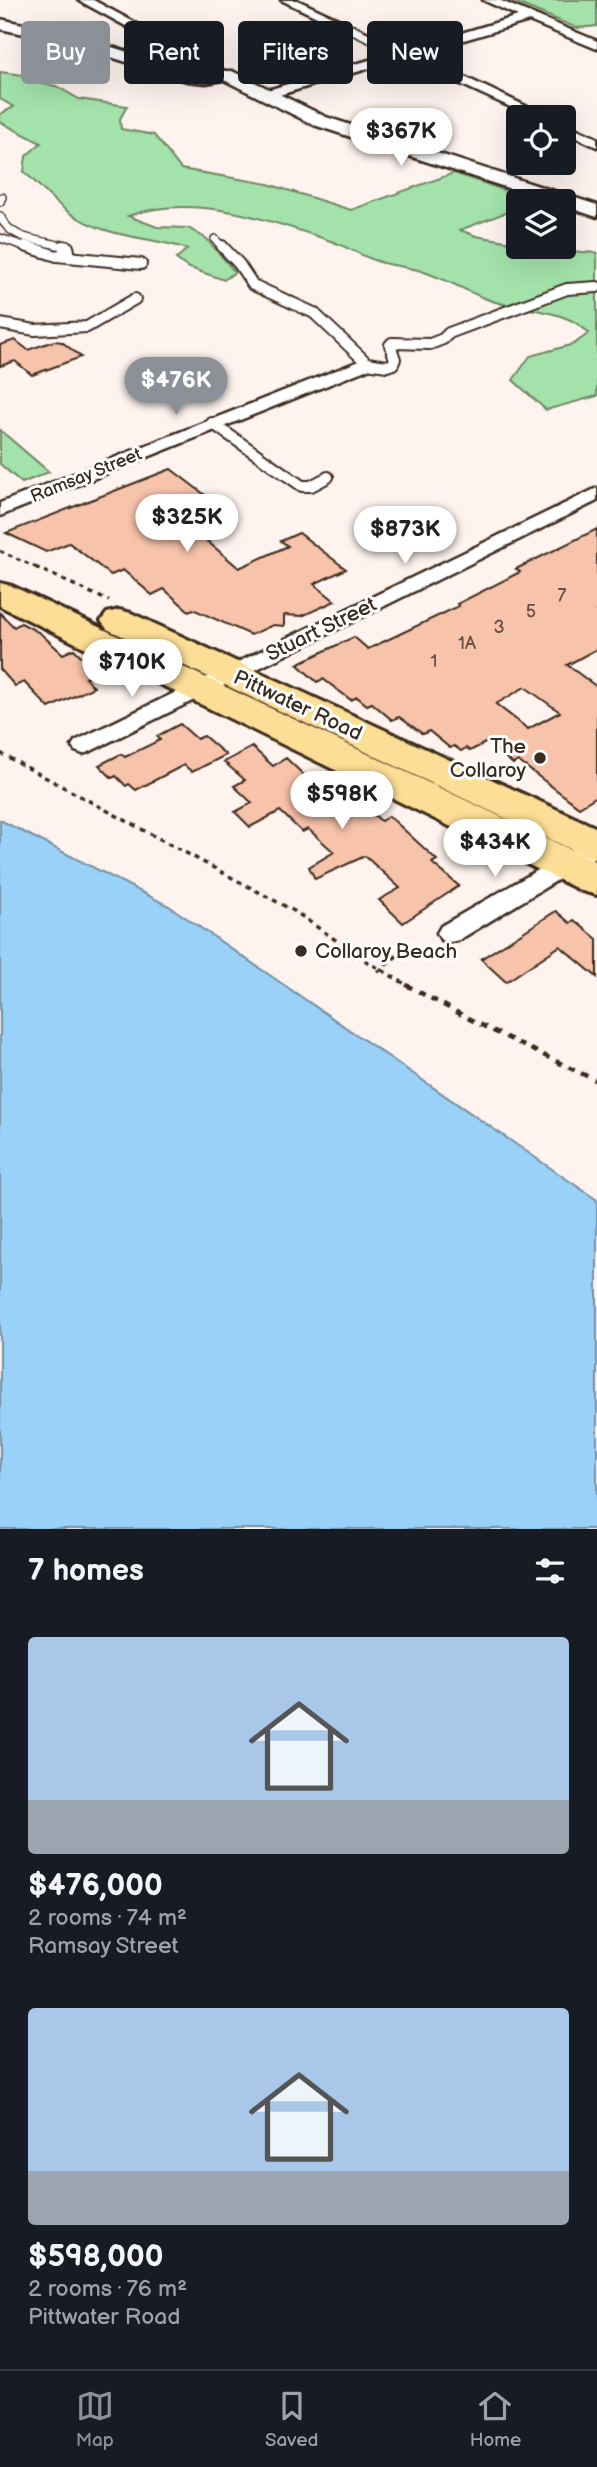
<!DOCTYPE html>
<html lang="en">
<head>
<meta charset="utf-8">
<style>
  :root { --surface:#171b24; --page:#20242c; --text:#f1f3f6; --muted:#9ea1a6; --line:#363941; --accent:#8c9099 }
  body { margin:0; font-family:"Balsamiq Sans",sans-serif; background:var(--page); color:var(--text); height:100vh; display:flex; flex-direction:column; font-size:26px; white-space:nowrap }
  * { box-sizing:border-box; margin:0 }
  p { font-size:23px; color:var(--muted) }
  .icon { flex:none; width:38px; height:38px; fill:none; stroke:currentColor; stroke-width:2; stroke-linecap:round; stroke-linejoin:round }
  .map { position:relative; height:1529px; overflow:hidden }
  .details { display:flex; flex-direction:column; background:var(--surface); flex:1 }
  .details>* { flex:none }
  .hud { position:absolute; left:21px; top:21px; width:556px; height:63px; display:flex; gap:14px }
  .controls { position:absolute; left:506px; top:105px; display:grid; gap:14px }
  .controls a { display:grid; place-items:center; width:70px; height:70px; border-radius:7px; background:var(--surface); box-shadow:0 7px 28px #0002; font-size:35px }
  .price { position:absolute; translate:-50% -60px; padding:0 16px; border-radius:24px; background:#fff; color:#222; font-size:23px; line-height:46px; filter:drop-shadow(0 2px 4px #0008) }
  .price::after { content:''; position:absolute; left:50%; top:42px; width:21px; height:16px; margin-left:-10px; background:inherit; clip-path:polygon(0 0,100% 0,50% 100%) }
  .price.on { background:var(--accent); color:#fff }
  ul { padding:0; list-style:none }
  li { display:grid; align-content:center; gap:14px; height:371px; padding:0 28px }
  li span { display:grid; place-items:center; height:217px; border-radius:7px; color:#555 }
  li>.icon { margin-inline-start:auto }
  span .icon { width:126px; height:126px; fill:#fffc; stroke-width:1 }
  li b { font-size:30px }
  h2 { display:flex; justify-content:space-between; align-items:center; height:84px; padding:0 28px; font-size:30px }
  .chip { padding:0 24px; border-radius:7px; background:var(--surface); box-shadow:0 7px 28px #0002; font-size:24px; line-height:63px }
  .chip.on { background:var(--accent); color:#fff }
  .menu { display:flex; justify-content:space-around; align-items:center; height:98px; border-top:2px solid var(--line); background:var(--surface); font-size:19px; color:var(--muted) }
  .menu a { display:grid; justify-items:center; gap:4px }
  .menu .on { color:var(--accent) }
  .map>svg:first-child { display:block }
  .green { fill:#a3e2aa; stroke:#6f8664; stroke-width:2 }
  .water { fill:#9ad1f9; stroke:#748ea1; stroke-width:2 }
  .building { fill:#f8c3ab; stroke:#3b2a1e; stroke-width:2; fill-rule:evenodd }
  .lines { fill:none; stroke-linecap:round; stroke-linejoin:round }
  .service-far1-casing { stroke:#3b2a1e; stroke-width:10 }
  .service-casing { stroke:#3b2a1e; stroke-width:14 }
  .minor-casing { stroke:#3b2a1e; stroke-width:5 }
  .tertiary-casing { stroke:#3b2a1e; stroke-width:5 }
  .trunk-casing { stroke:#3b2a1e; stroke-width:6 }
  .path-far2 { stroke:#3b2a1e; stroke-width:2.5; stroke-dasharray:4.5 4.5; stroke-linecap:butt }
  .path-far1 { stroke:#3b2a1e; stroke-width:3.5; stroke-dasharray:5 5; stroke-linecap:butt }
  .path { stroke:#3b2a1e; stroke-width:4.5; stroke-dasharray:7 7; stroke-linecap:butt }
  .service-far1 { stroke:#fff; stroke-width:7 }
  .service { stroke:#fff; stroke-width:10 }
  .minor { fill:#fff; fill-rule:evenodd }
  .tertiary { fill:#fff; fill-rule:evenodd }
  .trunk { fill:#fdde96; fill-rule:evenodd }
  .poi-dot { fill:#3b2a1e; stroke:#fff; stroke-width:2.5 }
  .labels { text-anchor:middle; stroke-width:6; stroke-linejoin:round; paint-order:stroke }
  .far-street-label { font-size:18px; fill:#3b2a1e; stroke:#fff }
  .number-label { font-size:18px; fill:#6a5041 }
  .street-label { font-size:21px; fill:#3b2a1e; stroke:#fff }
  .poi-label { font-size:21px; fill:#3b2a1e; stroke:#fff; text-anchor:end }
</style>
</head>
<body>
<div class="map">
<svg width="597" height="1529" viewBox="0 0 597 1529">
  <rect width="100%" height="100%" fill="#fef3ee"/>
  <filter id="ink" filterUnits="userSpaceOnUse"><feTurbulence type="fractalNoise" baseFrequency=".0143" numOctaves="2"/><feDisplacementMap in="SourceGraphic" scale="14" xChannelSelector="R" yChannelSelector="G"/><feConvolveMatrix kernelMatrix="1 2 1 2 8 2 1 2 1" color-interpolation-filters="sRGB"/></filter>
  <g filter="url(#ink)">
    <!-- green -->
    <g class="green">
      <path d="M509,0H597V26L577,28Z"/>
      <path d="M0,72L23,75L31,82L56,86L79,99L127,106L120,119L121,129L154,135L181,169L268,184L351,210L454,173L536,201H518V208L460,230L476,236L518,243V247C545,247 570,252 597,253V396L546,410L513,380L530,356L574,344L589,333C561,305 518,313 484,298C463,289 443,278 421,271C405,266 389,266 374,260C357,254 342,244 325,239C265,218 190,193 128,216L157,227L188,228L207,239L235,272L224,280L187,267L176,259L187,249C151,237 111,238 78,218C58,208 41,186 24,172L26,156L41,143L0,122V114L14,107L0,99Z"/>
      <path d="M0,430L49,472L22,483L0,464Z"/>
    </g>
    <!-- water -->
    <path class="water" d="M0,820L169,906L597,1200V1529H0Z"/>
    <!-- building -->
    <g class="building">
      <path d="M15,340L28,350L54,341L62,342L81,357L32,375L15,361L0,366V345Z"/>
      <path d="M171,469L230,514L194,530L239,568L288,546L281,541L299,533L346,569L314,584L335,601L302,616L284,615V626L273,625L251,635L193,609L189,611L164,589L152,595L123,570L111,575L69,543L46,552L6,533Z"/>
      <path d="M597,529V649L567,665L597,687V796L579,807L518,761L513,764L487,742L470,751L466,748L461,751L454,746L450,748L429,731L423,734L399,717L392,720L372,703L367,705L357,697L351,700L323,679L317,682L297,664L354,637L368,649L459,606L457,604L520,572L516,569ZM525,687L560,712L528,729L496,704Z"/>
      <path d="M0,613L14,627L21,623L40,633L63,654L74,649L98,673L85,678L94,687L49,708L24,682L15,686L0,669Z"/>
      <path d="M180,724L197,739L204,736L226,755L192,772L184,765L136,790L129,784L126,786L116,776L112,778L99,765L121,754L125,757L160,740L157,736Z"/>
      <path d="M252,747L273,766L286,758L326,796L338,789L358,806L362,804L381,821L389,816L437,860L432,863L459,886L403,923L379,900L400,888L365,856L315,879L309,867L334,852L308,829L302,832L280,811L250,827L235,812L252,803L234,786L245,780L224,762Z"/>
      <path d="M556,911L570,923L574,920L597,939V977L560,946L506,982L481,959Z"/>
    </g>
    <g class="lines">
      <!-- service-far1 casing -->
      <g class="service-far1-casing">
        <g id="service-far1">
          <path d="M0,202L2,197"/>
          <path d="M0,216C12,243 44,239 68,248"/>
          <path d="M0,238L30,248"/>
          <path d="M215,239L223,248"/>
        </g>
      </g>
      <!-- service casing -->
      <g class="service-casing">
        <g id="service">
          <path d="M25,246L57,256L141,264"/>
          <path d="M222,246L239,264L253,285L314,313L367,363L387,366L393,364L395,359L390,345L392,343L430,344L443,339L449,333L567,289L597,287"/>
          <path d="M57,256L69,251L68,247L63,246"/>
          <path d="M0,324L35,330L87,327L135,299"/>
          <path d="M212,423L302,486H311L328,477"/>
        </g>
      </g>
      <!-- minor casing -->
      <g class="minor-casing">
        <g id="minor">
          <path d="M78,0H93L232,75L226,79L221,78Z"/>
          <path d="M281,0H297L405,50L518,16L483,0H499L597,41V49L529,21L416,54L549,117H532L404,58L266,99L259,95L261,92L393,53Z"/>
          <path d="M564,123L597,138V147L564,132Z"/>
          <path d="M367,358L375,363L373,367L0,516V503Z"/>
          <path d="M597,488V501L91,751L83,754L75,751L72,746L75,741Z"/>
          <path d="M597,836V856L459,940L450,942L441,940L437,933L441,926Z"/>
        </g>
      </g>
      <!-- tertiary casing -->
      <g class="tertiary-casing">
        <path id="tertiary" d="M0,19L73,35L189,71H232L326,117L597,205V217L564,206V201H548L314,125L224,80L206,83L187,81L63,42L0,29Z"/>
      </g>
      <!-- trunk casing -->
      <g class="trunk-casing">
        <g id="trunk">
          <path d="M0,583L12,586L597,862V895L582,891L0,606Z"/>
          <path d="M119,610L131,613L597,828V859L583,855L107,629L101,621L107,613Z"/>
        </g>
      </g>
      <!-- path-far2 -->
      <path class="path-far2" d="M0,551L39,569"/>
      <!-- path-far1 -->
      <g class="path-far1">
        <path d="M35,567L109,601"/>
        <path d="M0,753L294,911L366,961L409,986"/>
        <path d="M378,972L400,953"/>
      </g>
      <!-- path -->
      <path class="path" d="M406,985L479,1024L597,1081"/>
      <!-- service-far1 -->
      <use href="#service-far1" class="service-far1"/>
      <!-- service -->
      <use href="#service" class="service"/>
      <!-- minor -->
      <use href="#minor" class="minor"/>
      <!-- tertiary -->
      <use href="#tertiary" class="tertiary"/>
      <!-- trunk -->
      <use href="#trunk" class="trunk"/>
    </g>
  </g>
  <!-- markers -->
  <g class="poi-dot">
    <circle cx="540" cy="758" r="7"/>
    <circle cx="301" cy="951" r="7"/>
  </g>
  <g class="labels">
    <!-- far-street labels -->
    <g class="far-street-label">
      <text transform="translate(86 475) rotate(-22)" y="6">Ramsay Street</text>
    </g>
    <!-- number labels -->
    <g class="number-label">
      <text x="562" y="601">7</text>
      <text x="531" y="617">5</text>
      <text x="499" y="633">3</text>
      <text x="467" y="649">1A</text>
      <text x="434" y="667">1</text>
    </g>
    <!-- street labels -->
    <g class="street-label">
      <text transform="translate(321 629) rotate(-26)" y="7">Stuart Street</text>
      <text transform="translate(298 705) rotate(25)" y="7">Pittwater Road</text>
    </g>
    <!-- poi labels -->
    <g class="poi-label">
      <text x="526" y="753">The<tspan x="526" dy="24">Collaroy</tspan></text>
      <text x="315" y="958" text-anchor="start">Collaroy Beach</text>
    </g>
  </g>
</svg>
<div class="controls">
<a><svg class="icon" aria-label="locate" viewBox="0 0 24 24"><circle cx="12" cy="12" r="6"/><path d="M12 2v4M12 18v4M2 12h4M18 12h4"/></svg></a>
<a><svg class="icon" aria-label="layers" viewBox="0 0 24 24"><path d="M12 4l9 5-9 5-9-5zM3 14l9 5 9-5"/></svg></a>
</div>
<b class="price" style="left:401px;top:168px">$367K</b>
<b class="price on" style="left:176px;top:417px">$476K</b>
<b class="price" style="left:187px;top:554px">$325K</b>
<b class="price" style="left:405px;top:566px">$873K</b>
<b class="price" style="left:132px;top:699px">$710K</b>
<b class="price" style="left:342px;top:831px">$598K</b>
<b class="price" style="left:495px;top:879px">$434K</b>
<div class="hud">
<a class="chip on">Buy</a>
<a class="chip">Rent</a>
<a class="chip">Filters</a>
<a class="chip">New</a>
</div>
</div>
<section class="details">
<h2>7 homes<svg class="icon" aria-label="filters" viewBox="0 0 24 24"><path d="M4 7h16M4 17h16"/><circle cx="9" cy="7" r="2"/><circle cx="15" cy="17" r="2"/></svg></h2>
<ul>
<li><span style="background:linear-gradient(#a9c7e8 75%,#9aa5b1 0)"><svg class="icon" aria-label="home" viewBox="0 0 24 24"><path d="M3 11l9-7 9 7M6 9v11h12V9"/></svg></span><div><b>$476,000</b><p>2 rooms · 74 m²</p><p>Ramsay Street</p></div></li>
<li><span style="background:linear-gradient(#a9c7e8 75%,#9aa5b1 0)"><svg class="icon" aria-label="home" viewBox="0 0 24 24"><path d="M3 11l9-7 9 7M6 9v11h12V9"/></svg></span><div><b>$598,000</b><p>2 rooms · 76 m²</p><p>Pittwater Road</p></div></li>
</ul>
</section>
<nav class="menu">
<a class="on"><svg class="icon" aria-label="map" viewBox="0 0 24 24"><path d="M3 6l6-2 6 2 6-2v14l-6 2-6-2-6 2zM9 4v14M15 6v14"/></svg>Map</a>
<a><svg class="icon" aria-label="saved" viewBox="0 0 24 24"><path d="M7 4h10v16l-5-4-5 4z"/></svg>Saved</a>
<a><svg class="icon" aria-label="home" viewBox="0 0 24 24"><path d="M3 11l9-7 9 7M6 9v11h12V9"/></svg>Home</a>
</nav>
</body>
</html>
